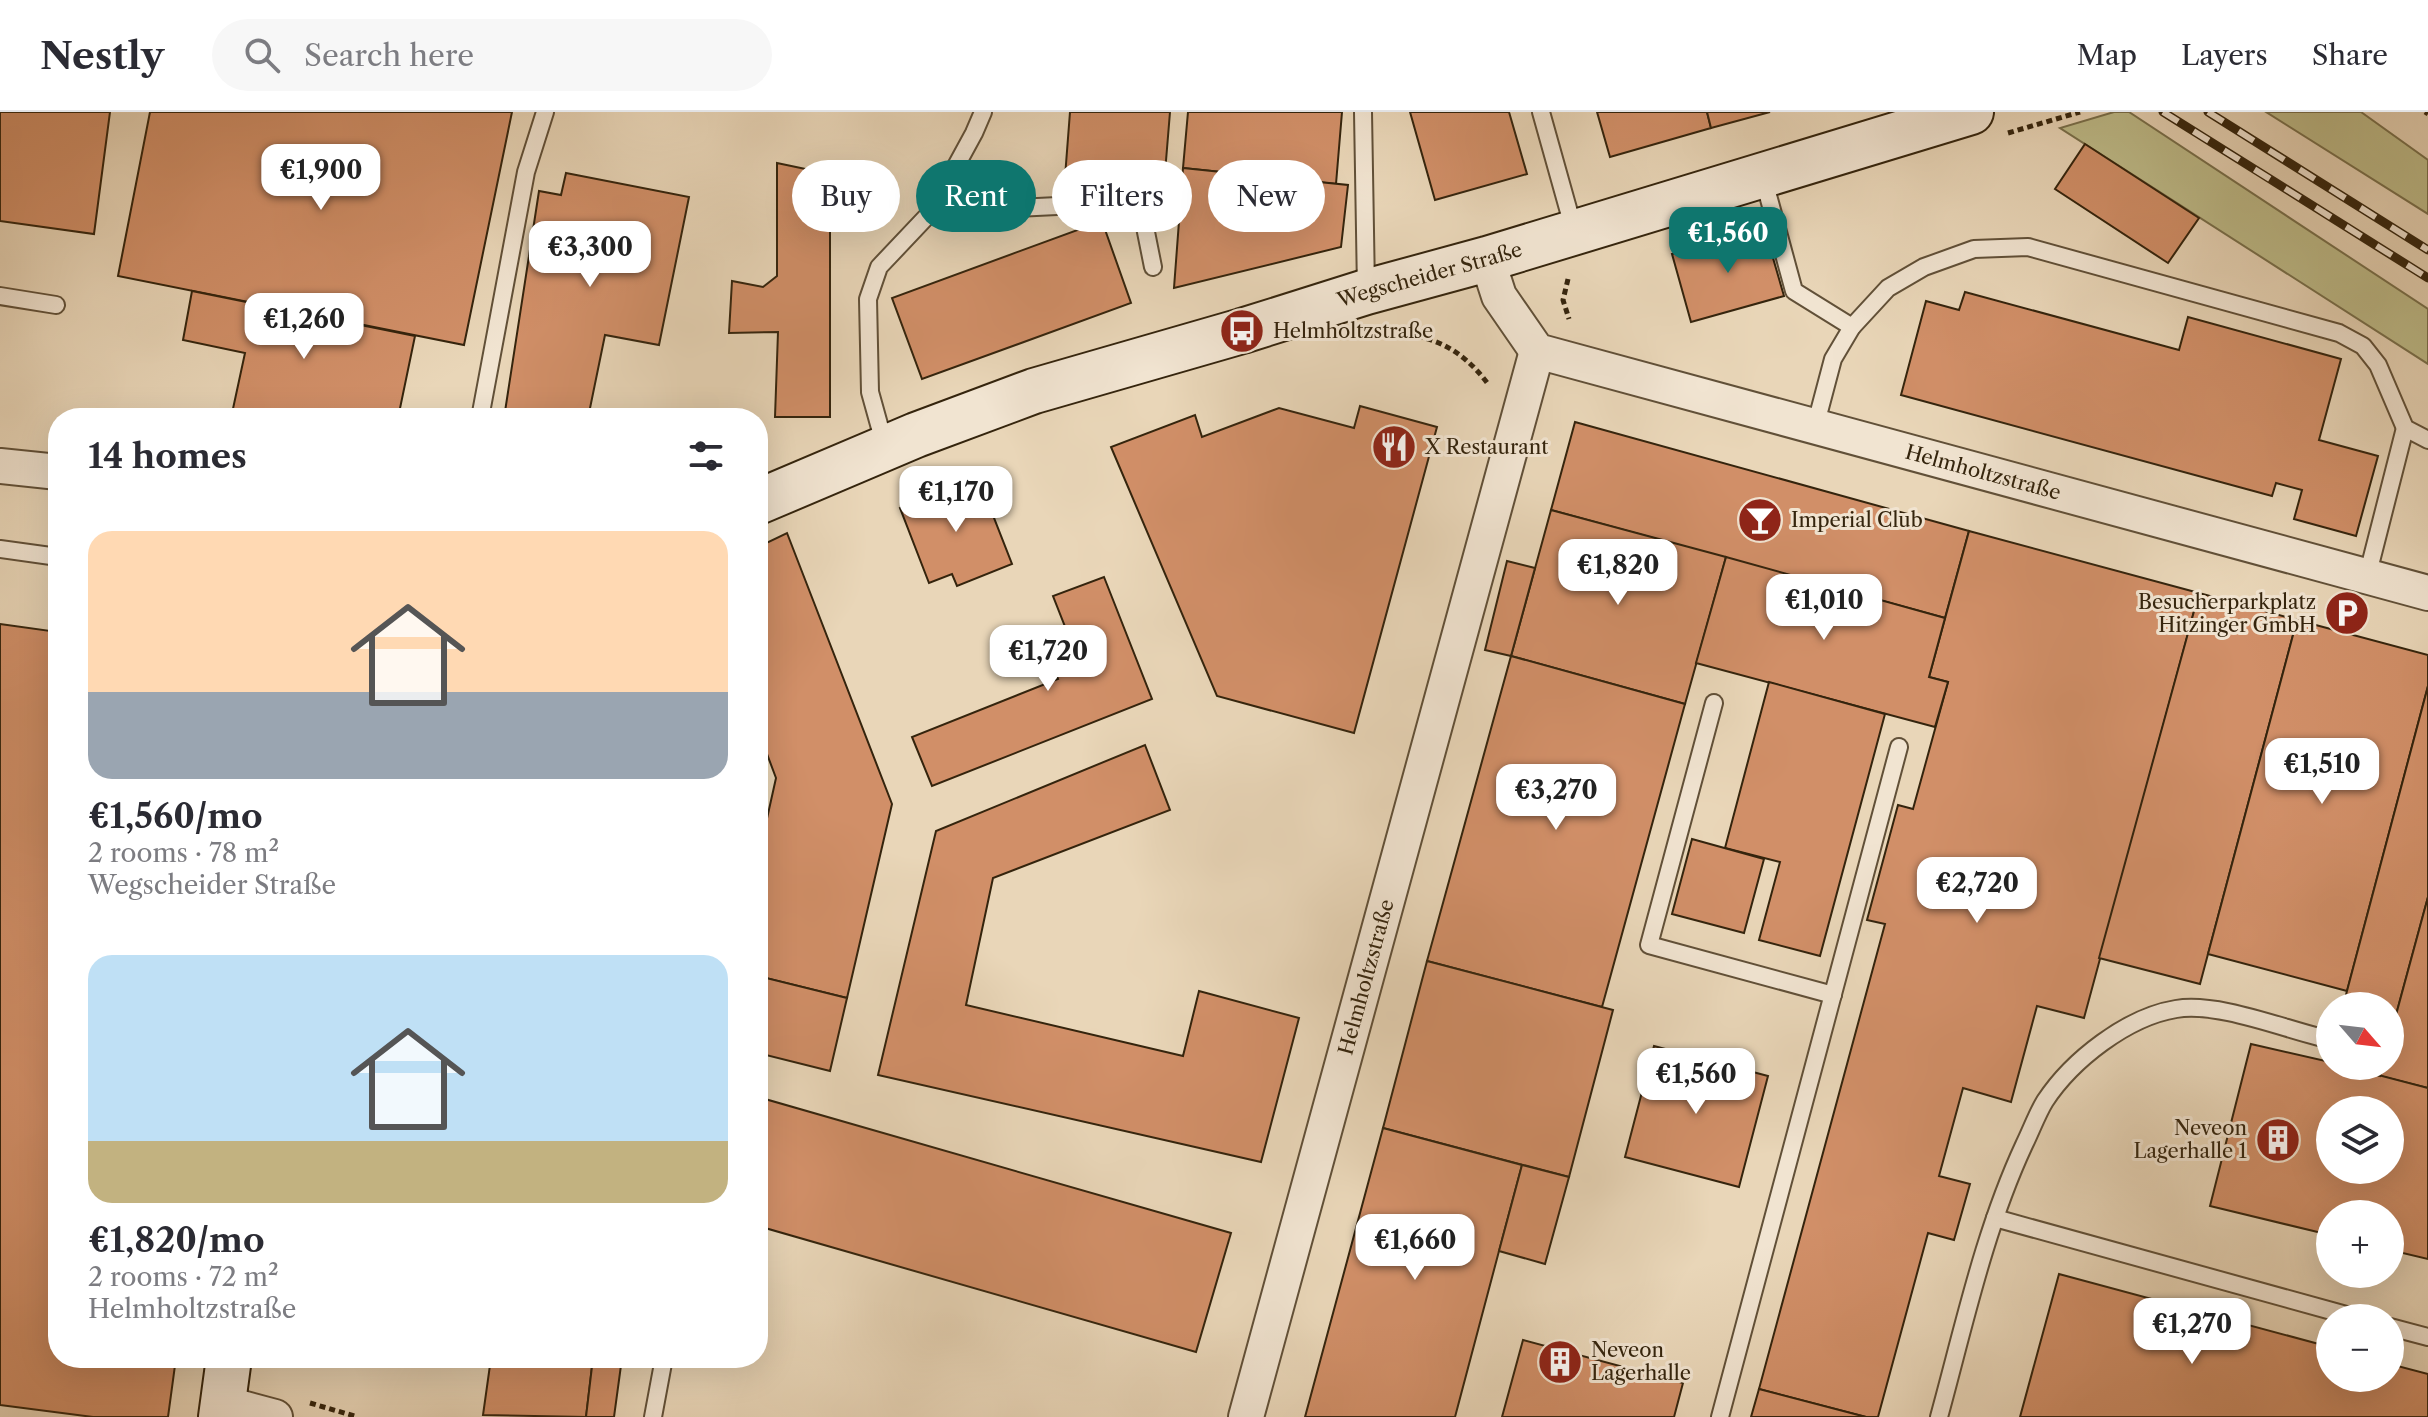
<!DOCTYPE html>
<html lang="en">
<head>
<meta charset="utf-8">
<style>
  :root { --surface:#fff; --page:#f7f7f7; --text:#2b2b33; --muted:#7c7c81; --line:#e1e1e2; --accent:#0f766e }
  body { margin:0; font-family:"Libre Caslon Text",serif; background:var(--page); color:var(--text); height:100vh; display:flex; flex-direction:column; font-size:30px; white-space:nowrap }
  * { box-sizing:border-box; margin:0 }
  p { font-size:26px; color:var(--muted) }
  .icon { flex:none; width:44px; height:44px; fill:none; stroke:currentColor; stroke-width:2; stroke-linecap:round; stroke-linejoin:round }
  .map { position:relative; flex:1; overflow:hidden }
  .side { position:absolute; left:48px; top:296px; width:720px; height:960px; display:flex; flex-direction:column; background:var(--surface); border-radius:32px; box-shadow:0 8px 32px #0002 }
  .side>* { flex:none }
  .guide { position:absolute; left:792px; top:48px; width:760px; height:72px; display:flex; gap:16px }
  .needle { width:52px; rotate:118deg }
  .buttons { position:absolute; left:2316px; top:880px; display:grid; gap:16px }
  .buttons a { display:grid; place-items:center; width:88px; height:88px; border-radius:50%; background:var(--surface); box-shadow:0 8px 32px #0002; font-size:40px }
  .price { position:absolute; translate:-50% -68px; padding:0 18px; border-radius:16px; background:#fff; color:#222; font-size:26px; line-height:52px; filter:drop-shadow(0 2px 4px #0008) }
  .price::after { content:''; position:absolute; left:50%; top:48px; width:24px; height:18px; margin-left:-12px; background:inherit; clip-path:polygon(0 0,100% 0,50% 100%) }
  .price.current { background:var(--accent); color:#fff }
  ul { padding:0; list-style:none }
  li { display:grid; align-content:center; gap:16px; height:424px; padding:0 40px }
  li span { display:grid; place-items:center; height:248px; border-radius:24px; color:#555 }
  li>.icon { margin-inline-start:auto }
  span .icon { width:144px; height:144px; fill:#fffc; stroke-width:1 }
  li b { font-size:34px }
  h2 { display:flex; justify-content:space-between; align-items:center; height:96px; padding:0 40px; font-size:34px }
  .tag { padding:0 28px; border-radius:36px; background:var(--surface); box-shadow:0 8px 32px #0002; font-size:28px; line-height:72px }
  .tag.current { background:var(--accent); color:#fff }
  header { display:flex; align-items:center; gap:48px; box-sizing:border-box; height:112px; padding:0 40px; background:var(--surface); border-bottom:2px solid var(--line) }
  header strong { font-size:38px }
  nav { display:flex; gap:44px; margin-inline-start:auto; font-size:28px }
  .search { width:560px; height:72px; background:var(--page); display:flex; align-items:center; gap:20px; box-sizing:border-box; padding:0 28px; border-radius:44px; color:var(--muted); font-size:30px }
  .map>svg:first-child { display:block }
  .green { fill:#bebc8a; stroke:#79704c; stroke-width:2 }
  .building { fill:#d18f68; stroke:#34240d; stroke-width:2; fill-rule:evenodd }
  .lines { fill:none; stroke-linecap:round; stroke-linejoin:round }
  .lane-casing { stroke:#615038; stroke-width:20 }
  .street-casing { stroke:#615038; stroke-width:38 }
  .secondary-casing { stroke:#34240d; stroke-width:48 }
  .path { stroke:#34240d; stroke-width:5; stroke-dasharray:6 4; stroke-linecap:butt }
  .lane { stroke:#f1e4d1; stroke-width:16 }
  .street { stroke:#f1e4d1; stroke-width:34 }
  .secondary { stroke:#f1e4d1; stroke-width:44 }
  .rail-casing { stroke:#34240d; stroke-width:9 }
  .rail { stroke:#f1e4d1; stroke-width:6; stroke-dasharray:18; stroke-linecap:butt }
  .labels { text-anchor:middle; stroke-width:6; stroke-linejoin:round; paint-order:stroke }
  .street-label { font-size:20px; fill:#34240d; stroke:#f1e4d1 }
  .poi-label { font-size:20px; fill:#34240d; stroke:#f1e4d1; text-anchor:start }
</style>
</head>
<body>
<header>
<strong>Nestly</strong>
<div class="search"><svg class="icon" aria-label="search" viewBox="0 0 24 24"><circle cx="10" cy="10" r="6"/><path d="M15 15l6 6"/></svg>Search here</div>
<nav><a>Map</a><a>Layers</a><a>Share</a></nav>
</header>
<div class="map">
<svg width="2428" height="1305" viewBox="0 0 2428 1305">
  <rect width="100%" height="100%" fill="#e9d6b8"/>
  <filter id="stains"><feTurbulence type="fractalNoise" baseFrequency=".0025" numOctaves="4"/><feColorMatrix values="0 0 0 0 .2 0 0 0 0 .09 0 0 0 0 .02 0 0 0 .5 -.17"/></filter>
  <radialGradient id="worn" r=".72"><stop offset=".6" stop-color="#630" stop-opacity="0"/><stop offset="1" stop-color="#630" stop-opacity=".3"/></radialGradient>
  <!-- green -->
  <g class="green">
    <path d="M2114,0H2129L2428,197V252L2060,16Z"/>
    <path d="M2266,0H2361L2428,48V102Z"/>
  </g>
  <!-- building -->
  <g class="building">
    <path d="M0,0H110L94,122L0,109Z"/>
    <path d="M150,0H512L464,233L118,164Z"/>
    <path d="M1070,0H1170L1164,73L1065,65Z"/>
    <path d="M1188,0H1342L1336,72L1183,56Z"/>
    <path d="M1410,0H1509L1527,62L1435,88Z"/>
    <path d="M1597,0H1707L1711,16L1610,45Z"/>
    <path d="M1707,0H1770L1711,16Z"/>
    <path d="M2085,32L2199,106L2168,151L2055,77Z"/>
    <path d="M777,51L858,68L855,115L830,113V305H775L778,220L729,221L732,169L763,175L777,164Z"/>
    <path d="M1183,56L1348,73L1341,135L1174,176Z"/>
    <path d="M566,61L689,85L659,233L605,223L588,306H504L539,79L561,83Z"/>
    <path d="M1102,109L1131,191L922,267L892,186Z"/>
    <path d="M1764,115L1784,184L1691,210L1672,142Z"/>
    <path d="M192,179L415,224L398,306H231L245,241L183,228Z"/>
    <path d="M1965,180L2179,238L2188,205L2341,247L2319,328L2378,344L2356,424L2294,407L2302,378L2276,371L2272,384L1901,283L1926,189L1959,198Z"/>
    <path d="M1360,294L1437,315L1354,621L1217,584L1111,335L1195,303L1202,325L1279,296L1354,316Z"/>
    <path d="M1575,310L1969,419L1945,506L1551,398Z"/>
    <path d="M978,365L1012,452L957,474L952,462L929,471L900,396Z"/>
    <path d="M1551,398L1726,445L1685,592L1511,544Z"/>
    <path d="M1969,419L2199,481L2084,906L2037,894L2011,990L1963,976L1939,1064L1970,1072L1954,1128L1928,1121L1878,1305H1866L1759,1277L1885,812L1867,808L1898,693L1913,697L1948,570L1929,565Z"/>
    <path d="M787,421L892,692L847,886L758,864V747L776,666L758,618V435Z"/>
    <path d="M1726,445L1945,506L1929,565L1948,570L1935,615L1696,551Z"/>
    <path d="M1507,449L1535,456L1511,544L1485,538Z"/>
    <path d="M1104,465L1152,587L932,674L912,625L1058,567L1049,544L1073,535L1053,484Z"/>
    <path d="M2199,481L2297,508L2200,872L2099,846Z"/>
    <path d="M2297,508L2428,543V574L2347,879L2208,842Z"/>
    <path d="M0,512L58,520V1246H176L168,1305H93L0,1293Z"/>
    <path d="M1511,544L1685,592L1602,895L1427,849Z"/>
    <path d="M1769,570L1885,602L1820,844L1759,828L1780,750L1725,736Z"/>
    <path d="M2428,574V785L2390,925V894H2343Z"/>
    <path d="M1145,633L1170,698L993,766L966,893L1183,944L1199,879L1299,906L1261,1050L878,963L936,719Z"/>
    <path d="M1692,727L1764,747L1744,821L1672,802Z"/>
    <path d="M2428,785V976L2380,964L2382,954H2390V925Z"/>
    <path d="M1427,849L1613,898L1569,1065L1383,1016Z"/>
    <path d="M758,864L847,886L830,959L758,941Z"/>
    <path d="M2251,932L2330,950V954H2344L2428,976V1147L2390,1138V1102H2330V1123L2210,1094ZM2330,998H2390V1058H2330Z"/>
    <path d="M1654,934L1768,964L1739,1075L1625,1045Z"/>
    <path d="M2344,954H2382L2380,964Z"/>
    <path d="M758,985L1231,1121L1196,1240L758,1114Z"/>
    <path d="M1383,1016L1522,1053L1499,1139L1455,1305H1305Z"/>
    <path d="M1522,1053L1569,1065L1545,1152L1499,1139Z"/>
    <path d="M2059,1162L2330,1235V1266H2390V1252L2428,1262V1305H2020Z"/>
    <path d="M1523,1228L1683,1271L1674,1305H1502Z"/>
    <path d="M491,1246H593L586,1305L483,1303Z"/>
    <path d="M593,1246H622L614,1305H586Z"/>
    <path d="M1759,1277L1866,1305H1751Z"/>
  </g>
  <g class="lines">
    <!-- lane casing -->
    <g class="lane-casing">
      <g id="lane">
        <path d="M1363,0L1366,178"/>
        <path d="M1541,0L1574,118"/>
        <path d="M1763,65L1794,179L1852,215"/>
        <path d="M931,100L1140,90L1153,155"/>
        <path d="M0,184L56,193"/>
        <path d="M480,306L526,60L545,0"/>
        <path d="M1815,315L1833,247L1852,215L1888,176L1924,155L1974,137L2028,135L2339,221L2363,234L2378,253L2405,316L2428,328"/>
        <path d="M885,334L870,280L868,187L879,155L931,100L974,21L983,0"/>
        <path d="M0,437L58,445"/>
        <path d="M2367,465L2405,316"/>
        <path d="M1714,591L1649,833L1833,883"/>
        <path d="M1995,1106L2357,1206"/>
        <path d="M2390,1215L2428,1225"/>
        <path d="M653,1305L664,1246"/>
        <path d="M1720,1305L1899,635"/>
        <path d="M1939,1305C1964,1214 1984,1119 2024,1033C2031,1019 2037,1002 2045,989C2072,948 2127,905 2176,897C2216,890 2279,915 2319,925"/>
      </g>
    </g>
    <!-- street casing -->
    <g class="street-casing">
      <g id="street">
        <path id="s1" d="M1487,147L1499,184L1537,239L2428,481"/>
        <path d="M0,354L58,360"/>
        <path d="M223,1291L275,1305"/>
        <path id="s2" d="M1246,1305L1537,239"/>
      </g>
    </g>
    <!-- secondary casing -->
    <g class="secondary-casing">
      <g id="secondary">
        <path id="s3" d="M758,390L916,323L1034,279L1242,219L1366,180L1487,147L1971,0"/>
        <path d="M221,1305L229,1246"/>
      </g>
    </g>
    <!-- path -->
    <g class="path">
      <path d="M2425,0L2428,2"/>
      <path d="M2008,21L2080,0"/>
      <path d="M1568,167L1563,188L1569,207"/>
      <path d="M1387,222C1431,221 1462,237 1488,272"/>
      <path d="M310,1291L358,1305"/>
    </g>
    <!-- lane -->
    <use href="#lane" class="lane"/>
    <!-- street -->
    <use href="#street" class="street"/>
    <!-- secondary -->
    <use href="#secondary" class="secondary"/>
    <!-- rail casing -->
    <g class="rail-casing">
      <g id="rail">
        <path d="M2163,0L2428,166"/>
        <path d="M2208,0L2428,138"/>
      </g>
    </g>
    <!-- rail -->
    <use href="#rail" class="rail"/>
  </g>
  <!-- icons -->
  <defs>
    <g id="bus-disc" transform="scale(2.3)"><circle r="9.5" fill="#8f2418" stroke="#f1e4d1"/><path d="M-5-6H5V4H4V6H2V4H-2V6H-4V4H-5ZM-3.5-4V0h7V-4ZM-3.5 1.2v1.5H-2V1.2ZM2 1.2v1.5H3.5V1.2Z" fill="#fff"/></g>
    <g id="restaurant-disc" transform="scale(2.3)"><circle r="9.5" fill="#8f2418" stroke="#f1e4d1"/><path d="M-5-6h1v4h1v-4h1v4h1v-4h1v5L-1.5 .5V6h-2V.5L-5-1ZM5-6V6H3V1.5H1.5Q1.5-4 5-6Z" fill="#fff"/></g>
    <g id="bar-disc" transform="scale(2.3)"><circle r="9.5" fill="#8f2418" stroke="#f1e4d1"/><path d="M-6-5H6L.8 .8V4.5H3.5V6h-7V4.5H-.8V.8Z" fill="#fff"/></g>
    <g id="parking-disc" transform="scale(2.3)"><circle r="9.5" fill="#8f2418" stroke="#f1e4d1"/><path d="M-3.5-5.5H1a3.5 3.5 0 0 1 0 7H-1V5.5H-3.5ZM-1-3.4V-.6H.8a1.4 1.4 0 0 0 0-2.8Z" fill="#fff"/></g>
    <g id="building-disc" transform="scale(2.3)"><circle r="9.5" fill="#8f2418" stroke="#f1e4d1"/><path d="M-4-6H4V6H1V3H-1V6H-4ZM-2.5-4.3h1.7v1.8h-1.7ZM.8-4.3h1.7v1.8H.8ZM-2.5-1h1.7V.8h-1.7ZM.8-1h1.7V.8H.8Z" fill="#fff"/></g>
  </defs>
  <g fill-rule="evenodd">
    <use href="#bus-disc" x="1242" y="219"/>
    <use href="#restaurant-disc" x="1394" y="335"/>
    <use href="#bar-disc" x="1760" y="408"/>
    <use href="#parking-disc" x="2347" y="501"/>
    <use href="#building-disc" x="2278" y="1028"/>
    <use href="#building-disc" x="1560" y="1250"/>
  </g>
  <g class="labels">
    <!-- street labels -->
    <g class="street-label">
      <text dy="7" stroke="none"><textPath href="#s3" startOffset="710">Wegscheider Straße</textPath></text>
      <text dy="7" stroke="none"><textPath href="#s1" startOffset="568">Helmholtzstraße</textPath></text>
      <text dy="7" stroke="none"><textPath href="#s2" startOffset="456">Helmholtzstraße</textPath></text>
    </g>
    <!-- poi labels -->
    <g class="poi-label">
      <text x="1273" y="226">Helmholtzstraße</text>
      <text x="1425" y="342">X Restaurant</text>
      <text x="1791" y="415">Imperial Club</text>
      <text x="2316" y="497" text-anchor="end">Besucherparkplatz<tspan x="2316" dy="23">Hitzinger GmbH</tspan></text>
      <text x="2247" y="1023" text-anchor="end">Neveon<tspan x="2247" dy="23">Lagerhalle 1</tspan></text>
      <text x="1591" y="1245">Neveon<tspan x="1591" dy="23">Lagerhalle</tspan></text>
    </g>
  </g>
  <rect width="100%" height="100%" filter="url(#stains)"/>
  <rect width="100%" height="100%" fill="url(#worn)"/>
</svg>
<div class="buttons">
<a><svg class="needle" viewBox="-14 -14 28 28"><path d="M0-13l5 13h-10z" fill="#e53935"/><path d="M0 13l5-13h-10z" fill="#7c7c81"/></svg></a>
<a><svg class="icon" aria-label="layers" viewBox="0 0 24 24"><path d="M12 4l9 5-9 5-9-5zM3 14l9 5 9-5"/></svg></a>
<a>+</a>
<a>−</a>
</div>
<b class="price" style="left:321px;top:100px">€1,900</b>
<b class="price current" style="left:1728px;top:163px">€1,560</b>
<b class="price" style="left:590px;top:177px">€3,300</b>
<b class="price" style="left:304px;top:249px">€1,260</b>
<b class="price" style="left:956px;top:422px">€1,170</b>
<b class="price" style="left:1618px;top:495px">€1,820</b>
<b class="price" style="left:1824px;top:530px">€1,010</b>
<b class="price" style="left:1048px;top:581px">€1,720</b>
<b class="price" style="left:2322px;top:694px">€1,510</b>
<b class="price" style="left:1556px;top:720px">€3,270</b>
<b class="price" style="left:1977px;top:813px">€2,720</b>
<b class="price" style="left:1696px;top:1004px">€1,560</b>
<b class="price" style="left:1415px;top:1170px">€1,660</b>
<b class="price" style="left:2192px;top:1254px">€1,270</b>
<div class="guide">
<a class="tag">Buy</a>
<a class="tag current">Rent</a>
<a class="tag">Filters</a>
<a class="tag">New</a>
</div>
<section class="side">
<h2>14 homes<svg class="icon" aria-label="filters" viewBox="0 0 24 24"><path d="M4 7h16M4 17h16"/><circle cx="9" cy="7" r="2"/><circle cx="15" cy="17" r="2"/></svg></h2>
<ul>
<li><span style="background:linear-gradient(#ffd9b3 65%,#9aa5b1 0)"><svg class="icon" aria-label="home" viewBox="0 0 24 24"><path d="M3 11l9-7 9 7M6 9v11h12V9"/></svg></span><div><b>€1,560/mo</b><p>2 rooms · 78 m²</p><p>Wegscheider Straße</p></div></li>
<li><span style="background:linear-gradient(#bfe0f5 75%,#c2b280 0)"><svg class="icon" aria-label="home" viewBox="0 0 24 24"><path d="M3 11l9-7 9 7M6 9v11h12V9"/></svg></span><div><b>€1,820/mo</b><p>2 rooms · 72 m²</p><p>Helmholtzstraße</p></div></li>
</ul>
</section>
</div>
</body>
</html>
